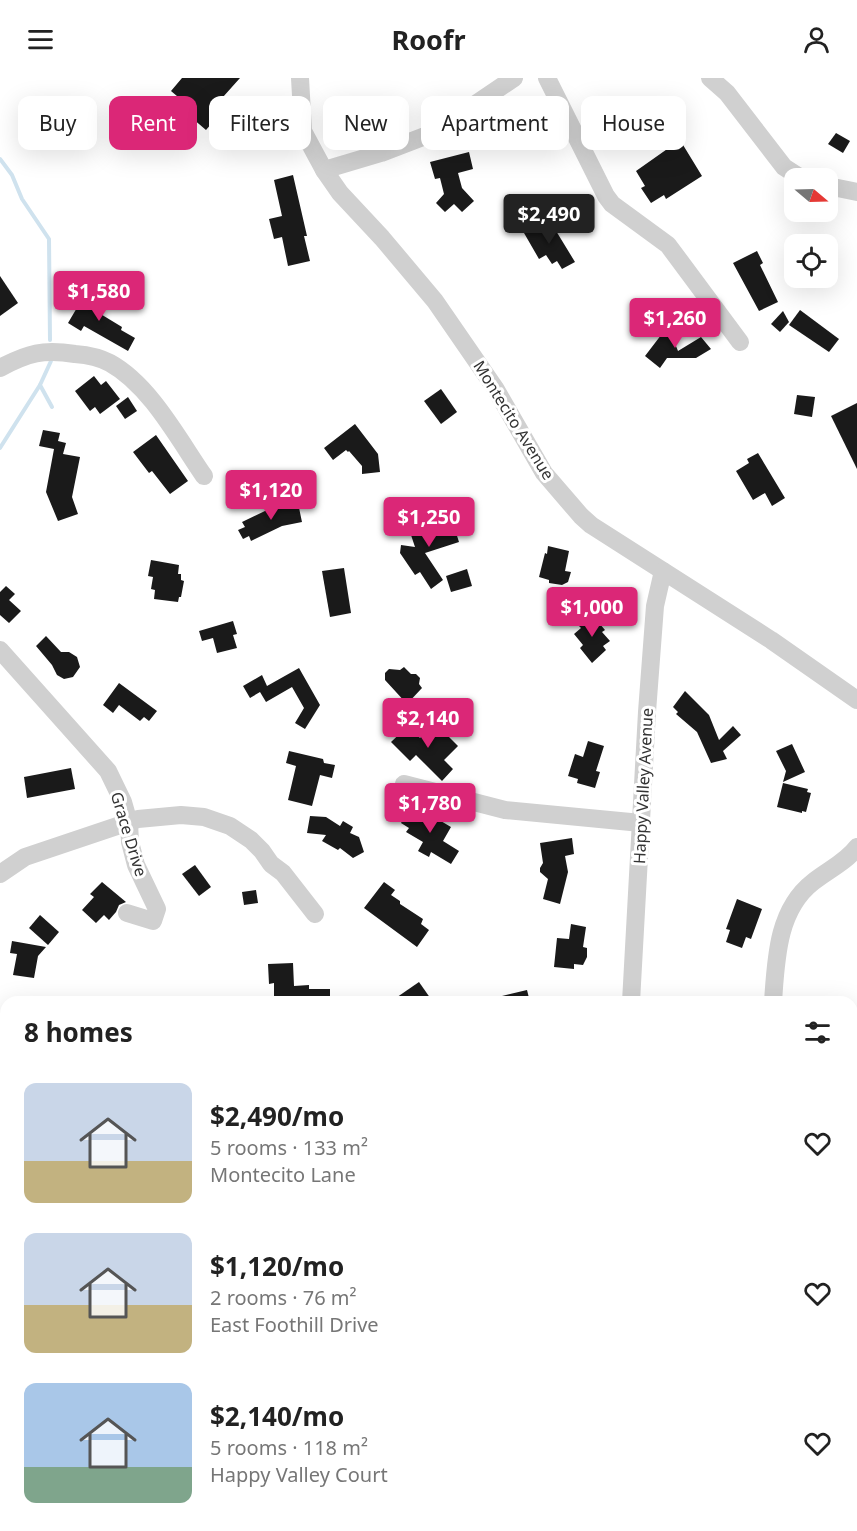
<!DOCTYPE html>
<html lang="en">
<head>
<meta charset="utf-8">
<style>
  :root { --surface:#fff; --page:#f6f6f6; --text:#222; --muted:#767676; --accent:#db2777 }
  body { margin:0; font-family:"Noto Sans",sans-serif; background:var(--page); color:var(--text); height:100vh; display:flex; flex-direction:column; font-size:22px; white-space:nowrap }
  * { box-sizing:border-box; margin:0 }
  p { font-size:20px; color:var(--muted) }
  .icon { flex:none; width:33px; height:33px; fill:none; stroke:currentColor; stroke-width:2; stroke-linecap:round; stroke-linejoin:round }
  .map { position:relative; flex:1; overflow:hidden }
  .sheet { position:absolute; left:0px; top:918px; width:858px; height:536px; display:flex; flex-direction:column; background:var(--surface); border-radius:18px 18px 0 0; box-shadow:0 6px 24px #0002 }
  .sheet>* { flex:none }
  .hud { position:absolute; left:18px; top:18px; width:822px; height:54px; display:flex; gap:12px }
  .needle { width:39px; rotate:109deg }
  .controls { position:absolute; left:784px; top:90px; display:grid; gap:12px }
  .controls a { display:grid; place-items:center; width:54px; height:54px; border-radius:12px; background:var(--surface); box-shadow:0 6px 24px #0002; font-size:30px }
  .price { position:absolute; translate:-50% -51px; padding:0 14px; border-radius:6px; background:var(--accent); color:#fff; font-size:20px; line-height:39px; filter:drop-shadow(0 2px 3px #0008) }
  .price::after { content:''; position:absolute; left:50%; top:36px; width:18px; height:14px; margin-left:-9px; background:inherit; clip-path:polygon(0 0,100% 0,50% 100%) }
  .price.current { background:#222; color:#fff }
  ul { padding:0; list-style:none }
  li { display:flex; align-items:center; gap:18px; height:150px; padding:0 24px }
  li span { display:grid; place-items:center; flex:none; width:168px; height:120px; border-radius:12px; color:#555 }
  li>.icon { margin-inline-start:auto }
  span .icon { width:72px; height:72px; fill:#fffc; stroke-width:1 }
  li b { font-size:26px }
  h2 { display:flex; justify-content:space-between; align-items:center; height:72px; padding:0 24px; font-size:26px }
  .tag { padding:0 21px; border-radius:12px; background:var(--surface); box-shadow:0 6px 24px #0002; font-size:21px; line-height:54px }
  .tag.current { background:var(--accent); color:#fff }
  header { display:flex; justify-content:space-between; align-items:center; height:78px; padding:0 24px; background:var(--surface); font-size:27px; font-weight:700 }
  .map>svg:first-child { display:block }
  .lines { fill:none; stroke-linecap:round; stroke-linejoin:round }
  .stream { stroke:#cfe2ee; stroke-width:4 }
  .building { fill:#1a1a1a }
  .minor { stroke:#d0d0d0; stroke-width:18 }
  .labels { text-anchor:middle; stroke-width:6; stroke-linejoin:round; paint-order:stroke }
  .street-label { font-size:16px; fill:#333; stroke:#fff }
</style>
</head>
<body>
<header><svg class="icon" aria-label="menu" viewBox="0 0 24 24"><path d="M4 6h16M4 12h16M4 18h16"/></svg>Roofr<svg class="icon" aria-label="person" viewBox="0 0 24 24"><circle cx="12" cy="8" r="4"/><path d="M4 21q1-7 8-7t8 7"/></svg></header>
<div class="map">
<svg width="857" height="1453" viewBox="0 0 857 1453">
  <rect width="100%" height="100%" fill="#fff"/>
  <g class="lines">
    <!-- stream -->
    <g class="stream">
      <path d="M0,81L12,97L22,121L49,161L50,262"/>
      <path d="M51,283L40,307L52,329"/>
      <path d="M0,370L40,307"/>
    </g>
  </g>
  <!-- building -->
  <g class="building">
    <path d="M182,0H240L223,19L230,24L206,52L192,40L197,35L171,13Z"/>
    <path d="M244,44H265V61L244,60Z"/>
    <path d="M836,55L850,63L843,75L828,66Z"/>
    <path d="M680,62L702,98L666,121L664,117L651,125L641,110L645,108L636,93Z"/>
    <path d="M469,74L473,91L458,95L462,110L474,123L462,134L454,126L445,134L436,125L444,116L440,100L435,101L430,84Z"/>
    <path d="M293,97L307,158H304L310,183L288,188L282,159L274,161L269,141L282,138L274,102Z"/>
    <path d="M550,143L575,184L562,191L557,183L552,186L546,177L539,181L524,155Z"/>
    <path d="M757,173L763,185L760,187L778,224L759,233L733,185Z"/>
    <path d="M0,198L18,225L0,238Z"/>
    <path d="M88,211L102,219L94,232L122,249L121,252L135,260L128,273L84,248L81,253L68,245Z"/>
    <path d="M800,232L839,261L829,274L789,247Z"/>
    <path d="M783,233L789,244L780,254L771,246Z"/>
    <path d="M668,248L678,273L701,259L711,271L696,280H667L660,290L645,278Z"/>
    <path d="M94,298L101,307L106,303L120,321L100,336L95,329L90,333L75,313Z"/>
    <path d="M441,311L457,334L441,346L424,323Z"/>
    <path d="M797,317L815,319L812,339L794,336Z"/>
    <path d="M128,319L137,333L125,341L116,328Z"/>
    <path d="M857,325V391L831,338Z"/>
    <path d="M355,346L378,376L380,394L362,396V388L349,373L348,374L346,372L333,382L324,370Z"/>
    <path d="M43,352L60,355L58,363L66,365L63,376L80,379L72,419L78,436L58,443L46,414L54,371L39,368Z"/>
    <path d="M156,357L188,403L170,416L152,393L149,395L133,374Z"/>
    <path d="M758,375L785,420L772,428L765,415L753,422L736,393L749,385L747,381Z"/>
    <path d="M298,425L302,444L282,448L251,463L249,458L243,461L238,452L245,449L242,444L267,432Z"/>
    <path d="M450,436L459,464L425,475L443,502L431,511L420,494L415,497L400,475L401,467L415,469L410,454L437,446L435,441Z"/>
    <path d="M548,468L569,473L565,493L571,494L568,504L562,507L549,505V502L539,499L545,475L547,476Z"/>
    <path d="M151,482L179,487L178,496H181V502L184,503L181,519H179L178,524L154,521L155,512L151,511L153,499L148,498Z"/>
    <path d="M344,490L351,535L330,539L322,493Z"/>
    <path d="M467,491L472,508L451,514L446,498Z"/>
    <path d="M6,508L15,516L9,522L21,533L9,545L0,537V514Z"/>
    <path d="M585,539L589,543L594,539L605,552L602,554L610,563L603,568L606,572L592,585L580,570L583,567L574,556L581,550L577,546Z"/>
    <path d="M233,543L237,556L233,557L237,570L217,575L213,560L202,563L199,553Z"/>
    <path d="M46,558L61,574H69L77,579L80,589L73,599L64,601L57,597L52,587L36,568Z"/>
    <path d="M404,589L411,596H416L420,600L419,606L422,610L407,626L385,602V595L389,591L400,592Z"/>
    <path d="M299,590L320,627L305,651L295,645L304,630L292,609L266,624L260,614L250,620L243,608L262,597L267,608Z"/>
    <path d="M119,605L157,633L149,643L144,639L140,643L119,627L113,635L103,627Z"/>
    <path d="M685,613L709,637L719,662L733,648L741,657L723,673L727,681L711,685L697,654L676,636L678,634L673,629Z"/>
    <path d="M435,645L458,668L444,682L453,691L442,703L416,677L410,683L391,664L408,648L420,660Z"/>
    <path d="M588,663L604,668L596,693L600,694L595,710L577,705L578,701L568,698L575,676L583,679Z"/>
    <path d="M792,666L805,694L783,704L786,693L776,673Z"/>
    <path d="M289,673L323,681L324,685L335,687L332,700L320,697L312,728L288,722L296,688L286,685Z"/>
    <path d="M71,690L75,711L27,720L24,699Z"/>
    <path d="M783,705L808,711L807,714L811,715L806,734L802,733V735L777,729Z"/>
    <path d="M412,726L451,749L443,763L459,773L451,786L431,774L429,779L418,773L423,764L406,754L409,750L401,745Z"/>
    <path d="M310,738L326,739L340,748L343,743L353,749L350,755L359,759L364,774L353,780L340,770L338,772L322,763L326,757L307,755Z"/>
    <path d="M572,760L574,776L565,778L568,794L560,826L543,821L548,801L540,794V790L543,785L540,765Z"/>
    <path d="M195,787L211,809L199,818L182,796Z"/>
    <path d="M102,804L126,824L119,827L116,834L109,842L104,837L96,845L82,832L94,819L90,816Z"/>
    <path d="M384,804L395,812L391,817L400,823V826L423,841L421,846L429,852L417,869L364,830Z"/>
    <path d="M256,812L258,825L244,827L242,814Z"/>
    <path d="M737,821L762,831L751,861L746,859L742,870L726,864L730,852L726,851Z"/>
    <path d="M40,837L59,854L48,867L29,850Z"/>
    <path d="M571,846L586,849L583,869L587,870V879L583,887L574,886V891L554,889L557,860L569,861Z"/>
    <path d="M12,863L46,869L38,878L34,900L13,897L17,876L10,875Z"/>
    <path d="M293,885L294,908L309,907V911H330V924H282L274,918V905L269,906L268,886Z"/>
    <path d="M419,904L433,924H390Z"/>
    <path d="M527,912L530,924H495L494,920Z"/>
  </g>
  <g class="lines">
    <!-- minor -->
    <g class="minor">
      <path d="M300,0L303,53L324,92L340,115L382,160L435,223L495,310L544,395L581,438L591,447L771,562L857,622"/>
      <path d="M547,0L606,118L612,126L668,167L740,264"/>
      <path d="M710,0L727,15L784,89L801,100"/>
      <path d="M324,92L381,75L433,55L514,0"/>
      <path d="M828,108L857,114"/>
      <path d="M0,290C28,275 43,271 75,276C87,277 99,279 110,285C150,307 179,362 204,398"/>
      <path d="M0,572L108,693L123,724L129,745L130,764L136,787L157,831L153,843L127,835"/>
      <path d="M404,706L505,732L641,745"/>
      <path d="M0,796L25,779L138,741L181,737L204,739L230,748L251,762L262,773L271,786L283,795L315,836"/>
      <path d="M631,924L647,634L655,528L663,493"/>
      <path d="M773,924C776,882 777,832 813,804C828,792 846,784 857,769"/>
      <path d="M0,1186L6,1185"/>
      <path d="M0,1419H6"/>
      <path d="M852,1440L857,1441"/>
      <path d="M736,1448L737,1453"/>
    </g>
  </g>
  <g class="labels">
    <!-- street labels -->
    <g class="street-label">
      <text transform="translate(514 342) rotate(58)" y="6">Montecito Avenue</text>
      <text transform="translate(643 708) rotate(-87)" y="6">Happy Valley Avenue</text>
      <text transform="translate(129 756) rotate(73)" y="6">Grace Drive</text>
    </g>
  </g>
</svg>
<div class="controls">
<a><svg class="needle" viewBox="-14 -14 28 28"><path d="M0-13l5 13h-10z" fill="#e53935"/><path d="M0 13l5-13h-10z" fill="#767676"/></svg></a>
<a><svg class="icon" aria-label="locate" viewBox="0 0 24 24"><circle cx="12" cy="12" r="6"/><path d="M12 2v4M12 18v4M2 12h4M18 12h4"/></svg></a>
</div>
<b class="price current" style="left:549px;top:167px">$2,490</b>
<b class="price" style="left:99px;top:244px">$1,580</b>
<b class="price" style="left:675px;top:271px">$1,260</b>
<b class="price" style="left:271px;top:443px">$1,120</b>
<b class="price" style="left:429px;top:470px">$1,250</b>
<b class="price" style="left:592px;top:560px">$1,000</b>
<b class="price" style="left:428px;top:671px">$2,140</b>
<b class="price" style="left:430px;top:756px">$1,780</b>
<div class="hud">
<a class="tag">Buy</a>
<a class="tag current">Rent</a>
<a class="tag">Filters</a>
<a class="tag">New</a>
<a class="tag">Apartment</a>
<a class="tag">House</a>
</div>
<section class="sheet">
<h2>8 homes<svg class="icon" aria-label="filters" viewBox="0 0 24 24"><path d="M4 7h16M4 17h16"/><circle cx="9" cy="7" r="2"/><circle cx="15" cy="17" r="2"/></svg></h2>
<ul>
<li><span style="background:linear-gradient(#c9d6e8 65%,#c2b280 0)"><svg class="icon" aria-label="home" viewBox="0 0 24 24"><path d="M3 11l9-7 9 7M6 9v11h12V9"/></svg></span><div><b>$2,490/mo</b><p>5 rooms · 133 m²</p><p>Montecito Lane</p></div><svg class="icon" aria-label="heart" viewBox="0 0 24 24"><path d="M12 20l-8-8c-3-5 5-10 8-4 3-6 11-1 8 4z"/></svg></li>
<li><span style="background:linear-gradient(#c9d6e8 60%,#c2b280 0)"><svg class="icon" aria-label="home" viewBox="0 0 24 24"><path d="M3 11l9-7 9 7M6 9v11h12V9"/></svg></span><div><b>$1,120/mo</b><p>2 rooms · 76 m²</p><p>East Foothill Drive</p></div><svg class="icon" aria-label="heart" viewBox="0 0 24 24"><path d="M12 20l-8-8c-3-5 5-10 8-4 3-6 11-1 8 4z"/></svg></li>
<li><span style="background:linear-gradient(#a9c7e8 70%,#7fa58c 0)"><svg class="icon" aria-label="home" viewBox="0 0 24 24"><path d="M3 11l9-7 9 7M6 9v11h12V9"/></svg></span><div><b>$2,140/mo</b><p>5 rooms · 118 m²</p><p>Happy Valley Court</p></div><svg class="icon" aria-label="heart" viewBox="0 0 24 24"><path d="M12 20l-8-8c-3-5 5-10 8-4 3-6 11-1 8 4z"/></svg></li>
</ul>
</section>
</div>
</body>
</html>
